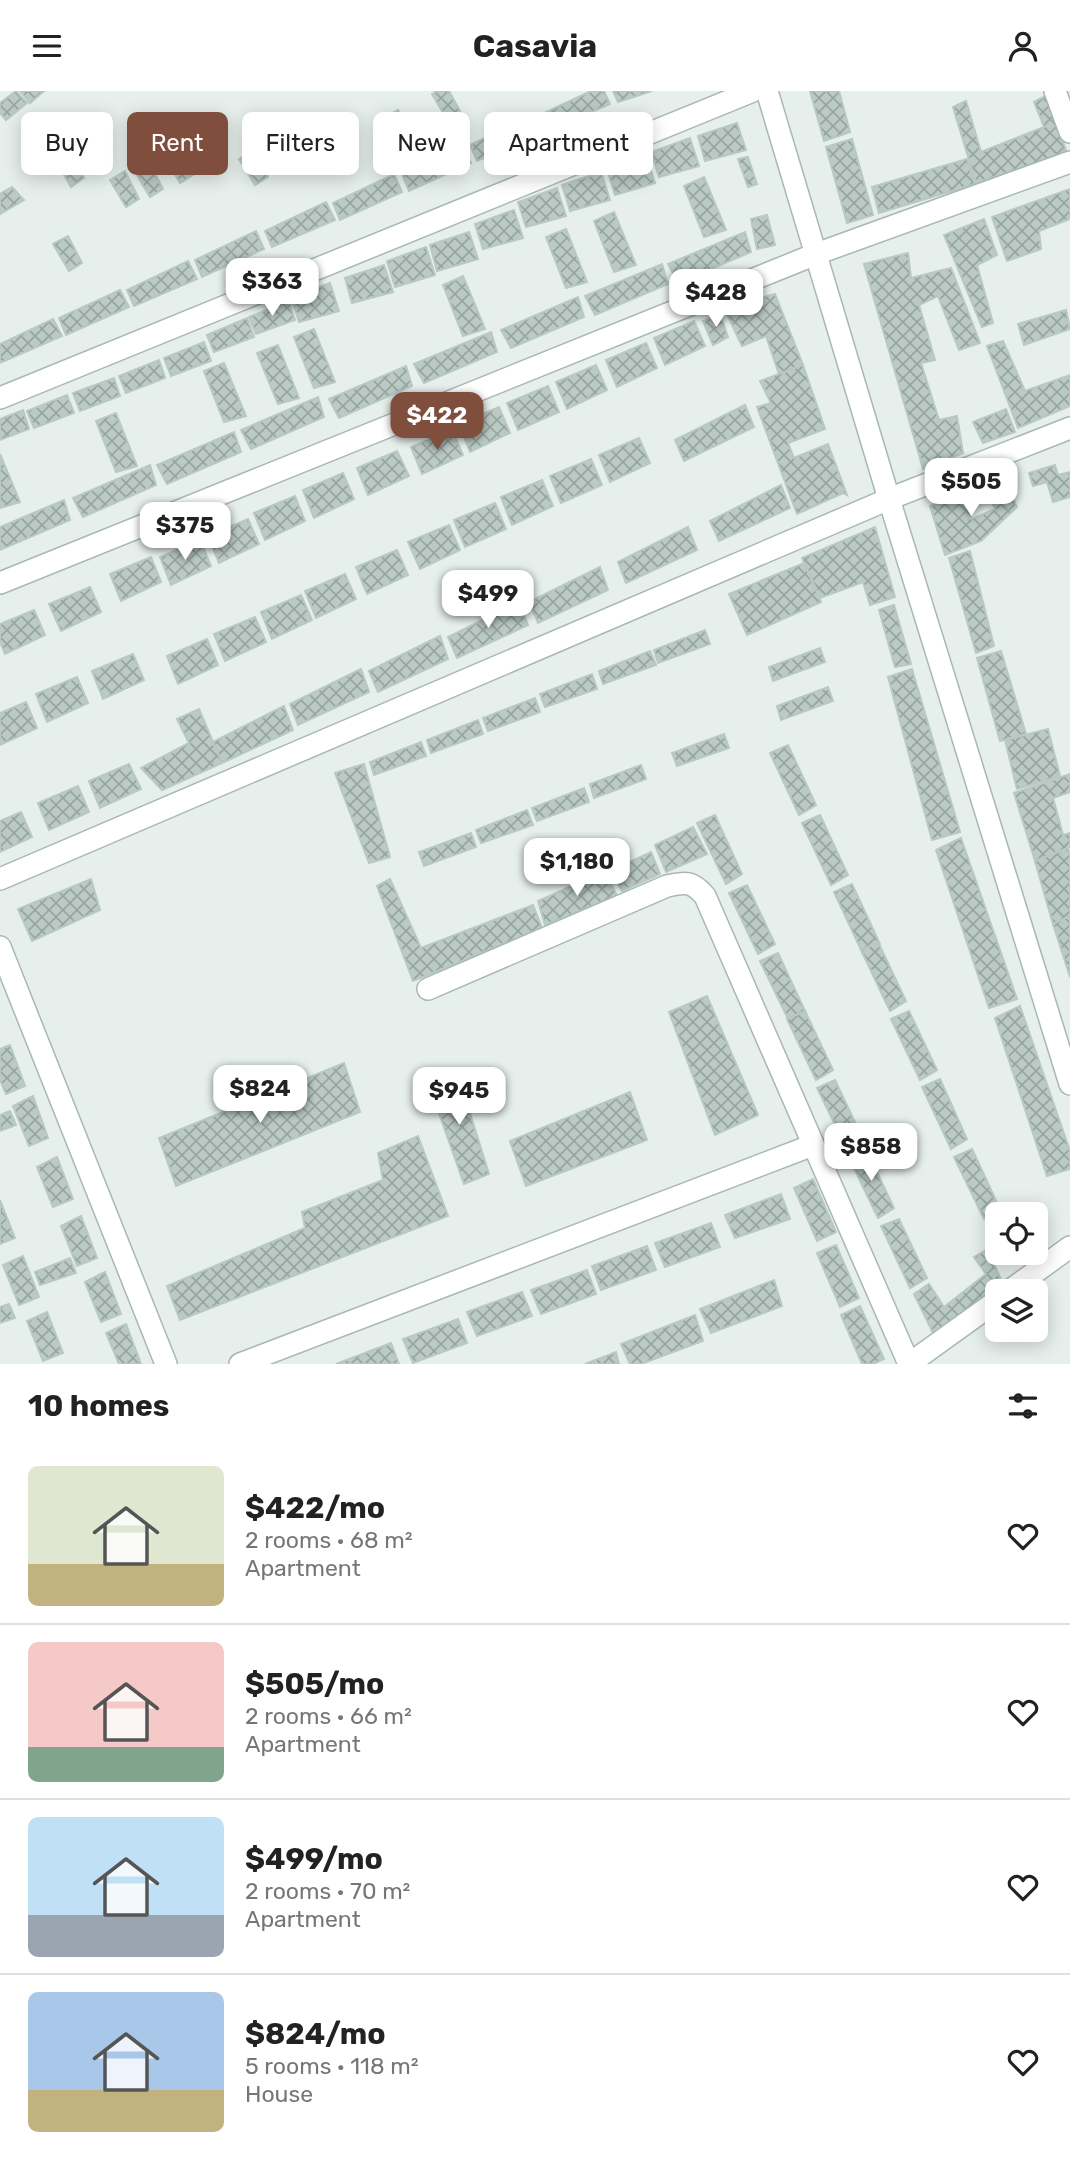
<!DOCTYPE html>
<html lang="en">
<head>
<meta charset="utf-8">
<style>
  :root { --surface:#fff; --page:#f2f2f2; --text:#222; --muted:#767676; --line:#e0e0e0; --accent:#804e3d }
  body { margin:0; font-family:Rubik,sans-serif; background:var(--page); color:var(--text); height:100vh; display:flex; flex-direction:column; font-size:26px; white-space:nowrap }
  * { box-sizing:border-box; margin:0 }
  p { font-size:23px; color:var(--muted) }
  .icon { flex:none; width:38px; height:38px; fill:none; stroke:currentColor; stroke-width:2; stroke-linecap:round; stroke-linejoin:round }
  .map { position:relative; height:1273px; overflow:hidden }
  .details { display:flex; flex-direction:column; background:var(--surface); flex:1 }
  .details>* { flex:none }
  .banner { position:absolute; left:21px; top:21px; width:700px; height:63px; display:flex; gap:14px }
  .fabs { position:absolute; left:985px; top:1111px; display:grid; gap:14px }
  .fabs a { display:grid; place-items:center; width:63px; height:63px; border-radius:10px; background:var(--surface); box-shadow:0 4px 18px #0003; font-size:35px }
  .price { position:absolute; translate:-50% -60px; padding:0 16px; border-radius:14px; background:#fff; color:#222; font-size:23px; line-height:46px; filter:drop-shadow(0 2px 4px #0008) }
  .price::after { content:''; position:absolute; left:50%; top:42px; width:21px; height:16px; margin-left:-10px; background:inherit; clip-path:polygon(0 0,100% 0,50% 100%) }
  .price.current { background:var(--accent); color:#fff }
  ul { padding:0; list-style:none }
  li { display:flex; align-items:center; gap:21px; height:175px; padding:0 28px }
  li+li { border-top:2px solid var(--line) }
  li span { display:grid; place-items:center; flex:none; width:196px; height:140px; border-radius:10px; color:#555 }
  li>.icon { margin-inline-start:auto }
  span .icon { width:84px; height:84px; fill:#fffc; stroke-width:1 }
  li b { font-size:30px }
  h2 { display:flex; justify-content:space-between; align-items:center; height:84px; padding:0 28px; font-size:30px }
  .chip { padding:0 24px; border-radius:10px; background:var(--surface); box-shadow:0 4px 18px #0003; font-size:24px; line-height:63px }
  .chip.current { background:var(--accent); color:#fff }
  header { display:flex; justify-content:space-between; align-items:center; height:91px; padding:0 28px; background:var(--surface); font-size:32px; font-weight:700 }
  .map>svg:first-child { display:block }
  .building { fill:url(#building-cross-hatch); stroke:#b8c9c2; stroke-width:2 }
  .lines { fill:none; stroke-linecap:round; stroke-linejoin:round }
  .minor-casing { stroke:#a8b8b2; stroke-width:24 }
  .minor { stroke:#fff; stroke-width:21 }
</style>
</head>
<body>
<header><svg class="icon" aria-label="menu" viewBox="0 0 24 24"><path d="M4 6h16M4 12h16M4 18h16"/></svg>Casavia<svg class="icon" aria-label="person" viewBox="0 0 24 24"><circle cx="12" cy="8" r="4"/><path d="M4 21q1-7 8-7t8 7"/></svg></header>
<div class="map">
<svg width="1070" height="1273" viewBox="0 0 1070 1273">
  <defs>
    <pattern id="building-cross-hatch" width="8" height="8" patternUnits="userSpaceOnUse" patternTransform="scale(1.75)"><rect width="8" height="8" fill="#bbcac4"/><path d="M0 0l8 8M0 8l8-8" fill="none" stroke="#98a6a0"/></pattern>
  </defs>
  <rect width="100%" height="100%" fill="#e6efeb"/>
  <!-- building -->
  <g class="building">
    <path d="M16,0L27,12L6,29L0,22V12Z"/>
    <path d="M20,0H44L30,12Z"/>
    <path d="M437,0H449L461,22L448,30L432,3Z"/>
    <path d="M591,0H604L610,13L548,40L540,24Z"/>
    <path d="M613,0H652L618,11Z"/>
    <path d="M810,0H839L850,41L824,50Z"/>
    <path d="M1047,4L1067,62L976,92L953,16L966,10L981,61L1044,36L1034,11Z"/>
    <path d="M398,19L413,47L400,54L384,27Z"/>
    <path d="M42,24L57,51L44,59L28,32Z"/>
    <path d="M209,24L224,51L211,59L195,32Z"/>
    <path d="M531,25L540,43L477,70L470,54Z"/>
    <path d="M737,32L746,59L705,70L698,45Z"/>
    <path d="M690,47L699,75L659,86L651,61Z"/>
    <path d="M852,48L873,124L847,132L826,56Z"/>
    <path d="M463,55L471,72L409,100L402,83Z"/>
    <path d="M178,57L193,84L180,92L164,65Z"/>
    <path d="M254,59L268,86L255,94L239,68Z"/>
    <path d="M70,60L84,87L71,96L55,68Z"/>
    <path d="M646,64L655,92L615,104L607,78Z"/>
    <path d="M748,66L757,93L748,96L738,68Z"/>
    <path d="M967,68L975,93L879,122L872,96Z"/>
    <path d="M149,71L163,98L150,106L134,79Z"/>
    <path d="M125,80L139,108L126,116L110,89Z"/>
    <path d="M601,81L610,109L570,120L562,94Z"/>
    <path d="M394,83L402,101L340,129L333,112Z"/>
    <path d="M704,86L726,139L704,146L684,95Z"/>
    <path d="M12,96L24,109L0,123V103Z"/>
    <path d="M557,97L566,125L526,136L518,111Z"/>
    <path d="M1070,98V128L1039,140L1041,158L1007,170L992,126Z"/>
    <path d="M326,111L335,129L272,156L265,140Z"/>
    <path d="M514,119L523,147L483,158L475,133Z"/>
    <path d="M614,121L636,174L614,181L594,130Z"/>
    <path d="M767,124L775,154L757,158L751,128Z"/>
    <path d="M984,128L997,164L977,174L993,232L982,236L944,144Z"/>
    <path d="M566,138L587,191L566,197L546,146Z"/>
    <path d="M256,140L264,158L202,186L195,169Z"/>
    <path d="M469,141L478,168L437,180L430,154Z"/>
    <path d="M745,141L751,161L678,192L668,173Z"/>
    <path d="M68,145L82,172L69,180L53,153Z"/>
    <path d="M426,156L435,184L395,196L387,170Z"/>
    <path d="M908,162L911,187L951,177L980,252L959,259L938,205L919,214L935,269L921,272L939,329L957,325L963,362L923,378L864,173Z"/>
    <path d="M188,170L197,188L134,215L127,199Z"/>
    <path d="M662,173L668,193L595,224L585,205Z"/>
    <path d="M384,174L393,201L352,212L345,187Z"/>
    <path d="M463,185L485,238L463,245L443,194Z"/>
    <path d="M330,192L339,220L299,231L291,206Z"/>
    <path d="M120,199L129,216L66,244L59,227Z"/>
    <path d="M775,203L803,274L779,283L766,245L742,255L724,217Z"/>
    <path d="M578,206L584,226L511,257L501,239Z"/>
    <path d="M289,210L295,229L256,243L249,226Z"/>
    <path d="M1066,219L1070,238L1024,254L1018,233Z"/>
    <path d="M720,223L728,246L713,254L703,230Z"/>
    <path d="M247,227L254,246L214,261L207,244Z"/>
    <path d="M53,228L62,245L0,272V253Z"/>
    <path d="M694,230L705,255L665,274L654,247Z"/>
    <path d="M314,238L335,291L314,297L294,246Z"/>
    <path d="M491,241L497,261L424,292L414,273Z"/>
    <path d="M1003,250L1025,300L1070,284V315L1018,337L987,255Z"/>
    <path d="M204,251L211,270L171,285L164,267Z"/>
    <path d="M646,252L657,277L617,296L606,269Z"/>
    <path d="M278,254L299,307L278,313L257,262Z"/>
    <path d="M159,269L165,287L126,302L119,285Z"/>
    <path d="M224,272L246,325L224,331L204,280Z"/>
    <path d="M596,274L607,299L567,318L556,291Z"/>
    <path d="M803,274L825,338L788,352L794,367L828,353L847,404L843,402L797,423L757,316L771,312L760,290Z"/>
    <path d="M406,275L412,295L339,327L329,308Z"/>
    <path d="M114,287L120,305L80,320L73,302Z"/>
    <path d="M548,295L559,321L518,339L507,312Z"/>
    <path d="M67,304L74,322L34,337L27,320Z"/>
    <path d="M318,306L324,326L251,358L241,339Z"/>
    <path d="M745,314L754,336L684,370L675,349Z"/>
    <path d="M499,316L510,342L470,361L459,333Z"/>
    <path d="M1006,318L1015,341L983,352L973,331Z"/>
    <path d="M23,319L29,338L0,349V328Z"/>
    <path d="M116,322L137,375L116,381L96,330Z"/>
    <path d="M452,339L463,364L422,383L411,356Z"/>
    <path d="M234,341L241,361L167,393L157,374Z"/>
    <path d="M639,347L650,372L610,391L599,364Z"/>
    <path d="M397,360L409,385L368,404L357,377Z"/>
    <path d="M0,363L20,411L0,417Z"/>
    <path d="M591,368L602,394L561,412L550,385Z"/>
    <path d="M150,374L156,394L83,426L73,407Z"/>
    <path d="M1055,374L1058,384L1070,381V406L1053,411L1047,391L1033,395L1029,382Z"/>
    <path d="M343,382L354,408L314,427L303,399Z"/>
    <path d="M1003,386L1017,416L981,450L945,464L930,415L965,403L972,428L995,418L986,397Z"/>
    <path d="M542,389L553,415L512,434L501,406Z"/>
    <path d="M781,394L790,417L719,450L710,430Z"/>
    <path d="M295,405L305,430L265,449L254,422Z"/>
    <path d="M64,409L70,429L0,459V436Z"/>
    <path d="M495,412L506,438L465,456L454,429Z"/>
    <path d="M248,428L259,453L219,472L208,445Z"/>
    <path d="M449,434L460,459L420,478L408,451Z"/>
    <path d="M688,436L697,459L626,492L618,471Z"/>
    <path d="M875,436L895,506L870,514L863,491L820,507L802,467Z"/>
    <path d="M200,449L211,475L171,494L160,466Z"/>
    <path d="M397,459L408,484L367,503L356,476Z"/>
    <path d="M970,460L994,555L976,562L949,467Z"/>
    <path d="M151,466L161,491L121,510L110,483Z"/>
    <path d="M804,472L821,511L747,544L729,503Z"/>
    <path d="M600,476L608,499L538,532L529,511Z"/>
    <path d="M345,483L356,508L316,527L305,500Z"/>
    <path d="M90,496L101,521L61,540L49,513Z"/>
    <path d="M301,504L312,529L272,548L261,521Z"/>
    <path d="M519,511L528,534L457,567L448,546Z"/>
    <path d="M894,514L911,573L895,576L879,519Z"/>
    <path d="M34,519L45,544L5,563L0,551V533Z"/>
    <path d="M255,526L266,551L225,570L214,543Z"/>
    <path d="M705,539L710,553L658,572L654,559Z"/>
    <path d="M440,545L448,568L378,601L369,580Z"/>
    <path d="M207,548L218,574L178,593L167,565Z"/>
    <path d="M820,557L825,571L773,590L769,576Z"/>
    <path d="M650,560L656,574L603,593L599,580Z"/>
    <path d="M1001,560L1026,643L1000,650L977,567Z"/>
    <path d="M133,563L144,589L103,608L92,580Z"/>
    <path d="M361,578L369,601L298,634L290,613Z"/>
    <path d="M912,578L960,741L932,749L888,586Z"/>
    <path d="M592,583L597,598L545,616L540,603Z"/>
    <path d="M77,586L88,612L47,631L36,603Z"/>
    <path d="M828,596L833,610L781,629L777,615Z"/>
    <path d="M535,607L540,621L488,640L483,627Z"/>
    <path d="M26,611L37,637L0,654V622Z"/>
    <path d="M284,615L293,639L222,672L213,651Z"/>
    <path d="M199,618L222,672L162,699L141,677L189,652L177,628Z"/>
    <path d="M478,629L483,643L431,662L427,649Z"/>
    <path d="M1048,638L1060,685L1017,698L1005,649Z"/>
    <path d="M724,643L729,657L677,675L672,662Z"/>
    <path d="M421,651L426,665L374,684L370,671Z"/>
    <path d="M788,654L816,714L799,724L770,662Z"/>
    <path d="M129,673L141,698L100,717L89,690Z"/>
    <path d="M364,673L390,766L369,772L335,682Z"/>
    <path d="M641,674L646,688L594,707L590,693Z"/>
    <path d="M1070,683V701L1053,707L1063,744L1070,742V756L1035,770L1014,702Z"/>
    <path d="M78,695L89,721L49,739L38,712Z"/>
    <path d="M584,697L589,711L537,730L532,717Z"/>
    <path d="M527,719L533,734L481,752L476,739Z"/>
    <path d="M21,721L32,746L0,761V730Z"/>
    <path d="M715,724L742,783L726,793L697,732Z"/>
    <path d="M820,724L848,784L831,794L802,732Z"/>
    <path d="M693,736L707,763L666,781L655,754Z"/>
    <path d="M471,742L476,756L424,775L419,761Z"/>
    <path d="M961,747L1017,908L989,917L936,759Z"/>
    <path d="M1068,757L1070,765V825L1053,833L1035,770Z"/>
    <path d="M651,761L660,783L622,800L610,780Z"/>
    <path d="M605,780L617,805L545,834L538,810Z"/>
    <path d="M91,788L100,819L32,850L18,818Z"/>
    <path d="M390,788L421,857L533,814L542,837L413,890L377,795Z"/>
    <path d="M852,793L880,853L863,863L834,801Z"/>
    <path d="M747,794L775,853L758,863L729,802Z"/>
    <path d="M1070,825V886L1053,833Z"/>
    <path d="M878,851L906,910L890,920L861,859Z"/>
    <path d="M778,862L806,922L790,932L760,870Z"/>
    <path d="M707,905L758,1024L715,1044L669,921Z"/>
    <path d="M1020,915L1070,1060V1078L1047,1085L995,927Z"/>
    <path d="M805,920L833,979L816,989L787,928Z"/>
    <path d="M909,920L937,979L920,989L891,928Z"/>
    <path d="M10,954L25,995L6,1003L0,989V958Z"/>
    <path d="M344,972L360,1021L176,1095L159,1047Z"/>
    <path d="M457,981L489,1083L464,1093L428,991Z"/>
    <path d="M940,988L967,1048L951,1058L922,996Z"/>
    <path d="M835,989L863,1048L847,1058L817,997Z"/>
    <path d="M630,1001L647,1049L526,1095L510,1050Z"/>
    <path d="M33,1005L48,1047L29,1055L13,1015Z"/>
    <path d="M10,1020L16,1034L0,1040V1024Z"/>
    <path d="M418,1045L448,1125L180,1229L167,1195L305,1137L302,1121L383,1089L378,1062Z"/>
    <path d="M866,1058L894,1117L878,1127L848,1065Z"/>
    <path d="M972,1058L1000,1118L984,1128L954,1066Z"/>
    <path d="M57,1066L73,1108L53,1116L37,1076Z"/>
    <path d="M813,1088L836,1141L817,1150L794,1097Z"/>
    <path d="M781,1103L790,1128L735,1147L725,1124Z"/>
    <path d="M0,1109L15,1147L0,1153Z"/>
    <path d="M81,1125L97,1167L77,1175L61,1135Z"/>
    <path d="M899,1128L927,1187L910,1197L881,1135Z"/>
    <path d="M711,1132L720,1156L665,1176L655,1152Z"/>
    <path d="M836,1154L859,1207L840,1216L817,1162Z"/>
    <path d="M647,1155L656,1179L601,1199L592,1175Z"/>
    <path d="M988,1158L1002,1191L934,1244L914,1203L929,1193L944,1216L986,1183L974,1166Z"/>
    <path d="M23,1165L39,1206L19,1214L3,1174Z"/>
    <path d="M70,1167L76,1182L40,1194L35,1181Z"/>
    <path d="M587,1179L596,1203L541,1223L531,1199Z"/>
    <path d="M105,1181L121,1223L101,1231L85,1191Z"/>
    <path d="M774,1189L782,1215L711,1242L700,1218Z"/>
    <path d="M522,1201L532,1225L477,1245L467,1221Z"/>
    <path d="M9,1213L15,1227L0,1232V1216Z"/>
    <path d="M860,1215L884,1268L873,1273H862L841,1224Z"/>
    <path d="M47,1221L63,1262L43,1270L27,1230Z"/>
    <path d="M695,1224L703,1250L641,1273H630L621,1253Z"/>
    <path d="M458,1228L467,1252L413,1272L403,1248Z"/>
    <path d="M126,1233L141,1273H119L106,1242Z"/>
    <path d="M391,1252L399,1273H336Z"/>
    <path d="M616,1261L619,1273H585Z"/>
  </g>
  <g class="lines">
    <!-- minor casing -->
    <g class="minor-casing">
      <g id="minor">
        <path d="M767,0L889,408L1070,993"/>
        <path d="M1055,0L1070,41"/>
        <path d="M0,307L753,0"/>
        <path d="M0,492L816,163L1070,71"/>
        <path d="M0,788L889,408L1070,337"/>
        <path d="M0,856L166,1273"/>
        <path d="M428,898L667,795C686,791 692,790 705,805L909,1273"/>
        <path d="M1009,1200L1070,1156"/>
        <path d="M240,1273L813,1054"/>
        <path d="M909,1273L998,1209"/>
      </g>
    </g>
    <!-- minor -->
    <use href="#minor" class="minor"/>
  </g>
</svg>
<div class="fabs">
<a><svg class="icon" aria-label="locate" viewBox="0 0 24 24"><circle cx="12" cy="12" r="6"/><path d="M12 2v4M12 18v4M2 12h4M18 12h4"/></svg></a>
<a><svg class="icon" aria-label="layers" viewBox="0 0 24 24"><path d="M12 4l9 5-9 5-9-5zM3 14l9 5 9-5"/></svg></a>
</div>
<b class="price" style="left:272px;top:227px">$363</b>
<b class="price" style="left:716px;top:238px">$428</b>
<b class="price current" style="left:437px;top:361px">$422</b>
<b class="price" style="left:971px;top:427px">$505</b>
<b class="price" style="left:185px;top:471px">$375</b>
<b class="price" style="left:488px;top:539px">$499</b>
<b class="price" style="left:577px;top:807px">$1,180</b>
<b class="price" style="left:260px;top:1034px">$824</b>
<b class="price" style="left:459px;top:1036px">$945</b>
<b class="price" style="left:871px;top:1092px">$858</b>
<div class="banner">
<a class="chip">Buy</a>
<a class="chip current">Rent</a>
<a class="chip">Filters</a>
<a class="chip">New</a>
<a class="chip">Apartment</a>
</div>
</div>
<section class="details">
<h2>10 homes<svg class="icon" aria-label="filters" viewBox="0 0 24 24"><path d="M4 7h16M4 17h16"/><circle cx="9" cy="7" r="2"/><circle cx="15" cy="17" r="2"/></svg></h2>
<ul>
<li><span style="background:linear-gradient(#dfe7d0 70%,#c2b280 0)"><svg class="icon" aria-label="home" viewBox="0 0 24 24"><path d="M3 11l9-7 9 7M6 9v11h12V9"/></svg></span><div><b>$422/mo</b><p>2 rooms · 68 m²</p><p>Apartment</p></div><svg class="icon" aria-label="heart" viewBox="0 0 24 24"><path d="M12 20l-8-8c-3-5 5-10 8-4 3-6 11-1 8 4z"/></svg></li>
<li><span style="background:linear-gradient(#f6c9c9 75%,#7fa58c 0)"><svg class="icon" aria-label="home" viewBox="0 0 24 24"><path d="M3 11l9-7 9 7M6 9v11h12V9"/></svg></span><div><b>$505/mo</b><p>2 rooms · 66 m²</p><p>Apartment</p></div><svg class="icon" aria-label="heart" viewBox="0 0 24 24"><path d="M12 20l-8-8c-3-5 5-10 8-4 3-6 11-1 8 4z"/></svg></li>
<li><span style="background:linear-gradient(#bfe0f5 70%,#9aa5b1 0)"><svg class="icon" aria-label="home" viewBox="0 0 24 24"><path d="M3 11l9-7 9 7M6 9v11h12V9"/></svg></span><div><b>$499/mo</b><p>2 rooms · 70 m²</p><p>Apartment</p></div><svg class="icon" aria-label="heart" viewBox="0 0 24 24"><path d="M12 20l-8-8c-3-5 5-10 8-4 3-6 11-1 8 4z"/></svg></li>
<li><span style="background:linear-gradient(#a9c7e8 70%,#c2b280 0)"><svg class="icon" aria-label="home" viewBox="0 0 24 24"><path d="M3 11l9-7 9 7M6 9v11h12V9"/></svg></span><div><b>$824/mo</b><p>5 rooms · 118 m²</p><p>House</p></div><svg class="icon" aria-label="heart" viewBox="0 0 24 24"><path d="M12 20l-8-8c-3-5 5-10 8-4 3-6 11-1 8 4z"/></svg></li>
</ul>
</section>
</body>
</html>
